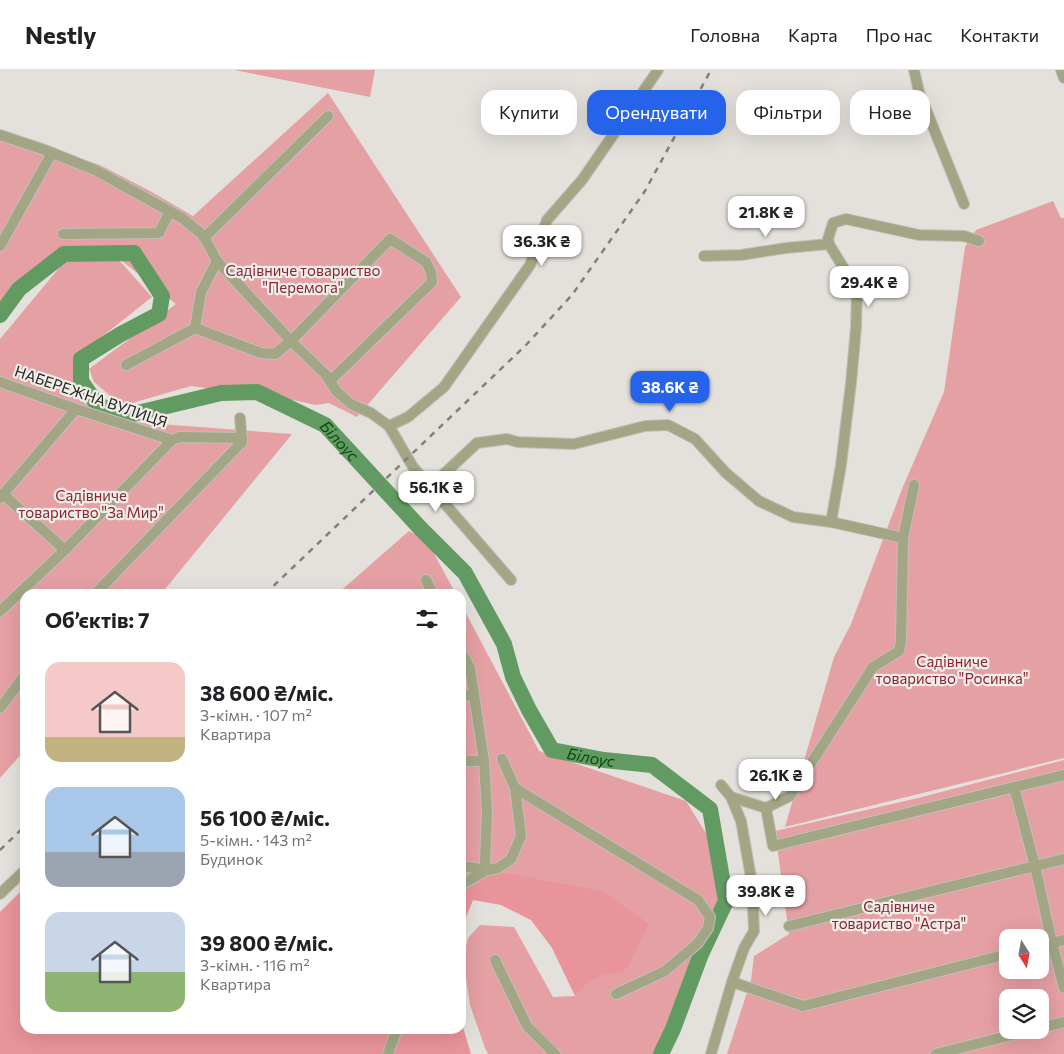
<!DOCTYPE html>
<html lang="uk">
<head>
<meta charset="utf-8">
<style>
  :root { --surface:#fff; --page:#f6f6f6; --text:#202124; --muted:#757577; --line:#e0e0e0; --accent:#2563eb }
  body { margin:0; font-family:Commissioner,sans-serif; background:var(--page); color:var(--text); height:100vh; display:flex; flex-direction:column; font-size:19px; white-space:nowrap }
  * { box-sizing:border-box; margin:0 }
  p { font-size:16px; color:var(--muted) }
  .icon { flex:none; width:28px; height:28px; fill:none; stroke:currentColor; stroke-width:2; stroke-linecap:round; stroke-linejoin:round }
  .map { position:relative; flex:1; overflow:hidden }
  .side { position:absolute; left:20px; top:519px; width:446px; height:445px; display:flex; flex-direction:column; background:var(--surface); border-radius:15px; box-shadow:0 5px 20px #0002 }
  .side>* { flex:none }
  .guide { position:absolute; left:481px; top:20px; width:475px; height:45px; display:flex; gap:10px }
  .needle { width:32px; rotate:169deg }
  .buttons { position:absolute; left:999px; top:859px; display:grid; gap:10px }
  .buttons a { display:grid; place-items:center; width:50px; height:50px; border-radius:10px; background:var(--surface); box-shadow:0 5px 20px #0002; font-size:25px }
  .price { position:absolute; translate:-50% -42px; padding:0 11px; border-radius:10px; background:#fff; color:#222; font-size:16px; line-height:32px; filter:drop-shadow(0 1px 2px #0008) }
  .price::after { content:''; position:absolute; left:50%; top:30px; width:15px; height:11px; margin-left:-8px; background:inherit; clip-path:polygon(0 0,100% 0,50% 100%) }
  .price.on { background:var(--accent); color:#fff }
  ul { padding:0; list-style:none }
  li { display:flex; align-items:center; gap:15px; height:125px; padding:0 25px }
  li span { display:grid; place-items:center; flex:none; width:140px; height:100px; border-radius:15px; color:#555 }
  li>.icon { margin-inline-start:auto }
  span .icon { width:60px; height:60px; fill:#fffc; stroke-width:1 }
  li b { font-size:21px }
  h2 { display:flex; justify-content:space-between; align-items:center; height:60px; padding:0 25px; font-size:21px }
  .tag { padding:0 18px; border-radius:15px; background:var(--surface); box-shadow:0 5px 20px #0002; font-size:18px; line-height:45px }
  .tag.on { background:var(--accent); color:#fff }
  header { display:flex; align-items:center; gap:30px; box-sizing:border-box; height:70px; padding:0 25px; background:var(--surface); border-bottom:1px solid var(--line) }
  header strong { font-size:24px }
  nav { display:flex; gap:28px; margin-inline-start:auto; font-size:18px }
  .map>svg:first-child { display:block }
  .green { fill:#e5a0a4; fill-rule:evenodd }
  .forest { fill:#e9949a }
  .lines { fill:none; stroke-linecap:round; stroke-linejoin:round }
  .river { stroke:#629b62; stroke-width:16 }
  .minor-casing { stroke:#c2bfbb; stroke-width:12 }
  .minor { stroke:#a3a685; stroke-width:10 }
  .rail { stroke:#82807c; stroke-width:2.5; stroke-dasharray:6 6; stroke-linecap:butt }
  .labels { text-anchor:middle; stroke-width:4.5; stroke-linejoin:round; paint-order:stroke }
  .park-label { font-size:15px; fill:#872435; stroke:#f1eee9 }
  .street-label { font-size:15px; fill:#272624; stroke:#f1eee9 }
  .water-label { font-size:16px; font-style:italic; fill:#0b4a11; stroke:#f1eee9 }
</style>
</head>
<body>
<header>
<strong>Nestly</strong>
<nav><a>Головна</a><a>Карта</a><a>Про нас</a><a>Контакти</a></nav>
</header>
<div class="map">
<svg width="1064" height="984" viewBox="0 0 1064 984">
  <rect width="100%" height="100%" fill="#e4e1dc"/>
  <!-- green -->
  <g class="green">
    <path d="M234,0H375L370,27Z"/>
    <path d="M328,23L461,227L357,347L329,333L315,335L298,331L191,316L122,336L94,312L89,299L176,234L107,179L71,180L46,190L0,243V62L100,95L150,121L193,146Z"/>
    <path d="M1053,131L1061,148H1064V688L785,757L834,587L851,554L902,419L944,322L965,177L976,160Z"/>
    <path d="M118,189L152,227L74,289L84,333L120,351L292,364L161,524H25V680L0,708V269L64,192Z"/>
    <path d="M409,461L427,471L456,524H337Z"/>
    <path d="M461,534L539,681L686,731L720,786L722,832L710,847L697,874L669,984H488L485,978L470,935L463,889L468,868L480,855L514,857L553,927L575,926L589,909L623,896L649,853L602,822L461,799Z"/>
    <path d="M1064,690V984H727L751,910L754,886L789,864L775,761L918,728ZM1008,868H1040V900H1008ZM1008,928H1040V960H1008Z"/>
  </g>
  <!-- forest -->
  <g class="forest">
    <path d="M461,794L487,800L602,821L649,853L628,897L622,902L604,905L589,911L575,926L552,878L531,850L501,835L473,830L461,860Z"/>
    <path d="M25,817V959H461V942L462,954L471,984H0V842Z"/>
  </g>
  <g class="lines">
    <!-- river -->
    <path class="river" id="s1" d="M0,245L19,219L64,184L134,183L162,226L159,244L121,264L81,289V311L96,333L121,347L221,323L257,322L325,355L421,459L465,503L504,574L513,607L529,640L552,680L604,690L652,695L710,739L726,831L701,884L673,959L661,984"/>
    <!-- minor casing -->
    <g class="minor-casing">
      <g id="minor">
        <path d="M914,0L919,22L964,134"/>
        <path d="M1061,0L1064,8"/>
        <path d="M0,65L45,80L95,100L182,148L203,165L217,191L291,271L326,305L337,322L351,334L371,343L389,356L413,397L511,510"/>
        <path d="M63,164L159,163L170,141"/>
        <path d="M204,168L328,46"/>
        <path d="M0,176L52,83"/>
        <path d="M704,186L741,185L786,178L829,174"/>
        <path d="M195,258L201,222L217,191"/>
        <path d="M126,295L195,258L261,283L275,284L291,271L390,169L426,192L431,202L432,212L330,311"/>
        <path d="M0,312L76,339L172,370"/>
        <path d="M389,356L408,347L444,317L530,195L547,150L582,110L658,0"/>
        <path d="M430,417L477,373L507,369L518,372L574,374L645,356L668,355L695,369L726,403L759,431L793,447L831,452L903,468"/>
        <path d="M3,424L65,480"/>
        <path d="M0,428L76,339"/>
        <path d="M831,452L841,395L851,313L856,258L857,220L829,174L828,169L833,153L846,149L919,165L964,166L979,171"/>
        <path d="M426,510L433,524"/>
        <path d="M95,524L242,372L240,348"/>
        <path d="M0,541L65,480L172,370L179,367L242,368"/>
        <path d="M461,581L470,598L484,691L487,741L485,793L487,800"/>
        <path d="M461,625L474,626"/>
        <path d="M0,638L25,605"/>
        <path d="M461,691H484"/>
        <path d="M1014,717L1035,796L1052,873L1064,918"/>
        <path d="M515,718L698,830L710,847L708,858L697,874L665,901L616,924"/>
        <path d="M731,727L766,738L773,776L1064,705"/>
        <path d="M766,738L790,726L873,597L899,581L901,571L903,468L914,415"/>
        <path d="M461,796L487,800"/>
        <path d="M461,815L487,800L498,798L511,789L521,766L515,718L502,689"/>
        <path d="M0,824L25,800"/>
        <path d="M789,856L1064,789"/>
        <path d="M1040,876L1064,870"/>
        <path d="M495,890L527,956L555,984"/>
        <path d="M732,912L803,936L1008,884"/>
        <path d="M1040,958L1064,952"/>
        <path d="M388,984L397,959"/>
        <path d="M711,984L732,912L744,878L754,861L752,813L741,751L731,727L721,715"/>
        <path d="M936,984L1031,960"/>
      </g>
    </g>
    <!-- minor -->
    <use href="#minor" class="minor"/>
    <!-- rail -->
    <g class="rail">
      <path d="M265,524L526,275L572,225L645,121L711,0"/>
      <path d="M0,780L25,756"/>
    </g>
  </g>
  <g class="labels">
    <!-- park labels -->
    <g class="park-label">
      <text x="303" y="206">Садівниче товариство<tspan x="303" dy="17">"Перемога"</tspan></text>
      <text x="91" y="431">Садівниче<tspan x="91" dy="17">товариство "За Мир"</tspan></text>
      <text x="952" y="597">Садівниче<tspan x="952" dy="17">товариство "Росинка"</tspan></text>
      <text x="899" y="842">Садівниче<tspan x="899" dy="17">товариство "Астра"</tspan></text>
    </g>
    <!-- street labels -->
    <g class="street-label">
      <text transform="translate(91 327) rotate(19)" y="5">НАБЕРЕЖНА ВУЛИЦЯ</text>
    </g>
    <!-- water labels -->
    <g class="water-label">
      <text dy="6" stroke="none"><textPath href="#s1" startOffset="632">Білоус</textPath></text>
      <text dy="6" stroke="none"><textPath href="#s1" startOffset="1052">Білоус</textPath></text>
    </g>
  </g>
</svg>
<div class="buttons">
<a><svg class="needle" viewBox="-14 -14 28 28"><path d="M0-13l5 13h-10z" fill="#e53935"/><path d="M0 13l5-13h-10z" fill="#757577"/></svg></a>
<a><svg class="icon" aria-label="layers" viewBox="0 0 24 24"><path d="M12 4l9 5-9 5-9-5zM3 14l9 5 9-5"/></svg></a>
</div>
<b class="price" style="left:766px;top:168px">21.8K ₴</b>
<b class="price" style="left:542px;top:197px">36.3K ₴</b>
<b class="price" style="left:869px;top:238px">29.4K ₴</b>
<b class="price on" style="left:670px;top:343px">38.6K ₴</b>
<b class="price" style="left:436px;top:443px">56.1K ₴</b>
<b class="price" style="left:776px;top:731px">26.1K ₴</b>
<b class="price" style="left:766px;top:847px">39.8K ₴</b>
<div class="guide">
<a class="tag">Купити</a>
<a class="tag on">Орендувати</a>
<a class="tag">Фільтри</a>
<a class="tag">Нове</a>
</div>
<section class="side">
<h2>Об’єктів: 7<svg class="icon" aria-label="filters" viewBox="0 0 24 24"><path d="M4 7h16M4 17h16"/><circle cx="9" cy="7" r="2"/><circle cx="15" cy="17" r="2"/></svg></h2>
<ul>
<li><span style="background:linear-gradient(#f6c9c9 75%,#c2b280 0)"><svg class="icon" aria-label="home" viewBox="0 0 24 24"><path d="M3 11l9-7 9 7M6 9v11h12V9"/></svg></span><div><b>38 600 ₴/міс.</b><p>3-кімн. · 107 m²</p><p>Квартира</p></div></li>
<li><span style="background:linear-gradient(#a9c7e8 65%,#9aa5b1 0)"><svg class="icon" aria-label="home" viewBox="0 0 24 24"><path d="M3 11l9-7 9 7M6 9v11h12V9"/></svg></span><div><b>56 100 ₴/міс.</b><p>5-кімн. · 143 m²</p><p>Будинок</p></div></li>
<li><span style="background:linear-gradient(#c9d6e8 60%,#8fb573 0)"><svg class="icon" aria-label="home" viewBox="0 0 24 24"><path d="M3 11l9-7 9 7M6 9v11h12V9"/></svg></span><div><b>39 800 ₴/міс.</b><p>3-кімн. · 116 m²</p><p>Квартира</p></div></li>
</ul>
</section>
</div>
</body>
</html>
